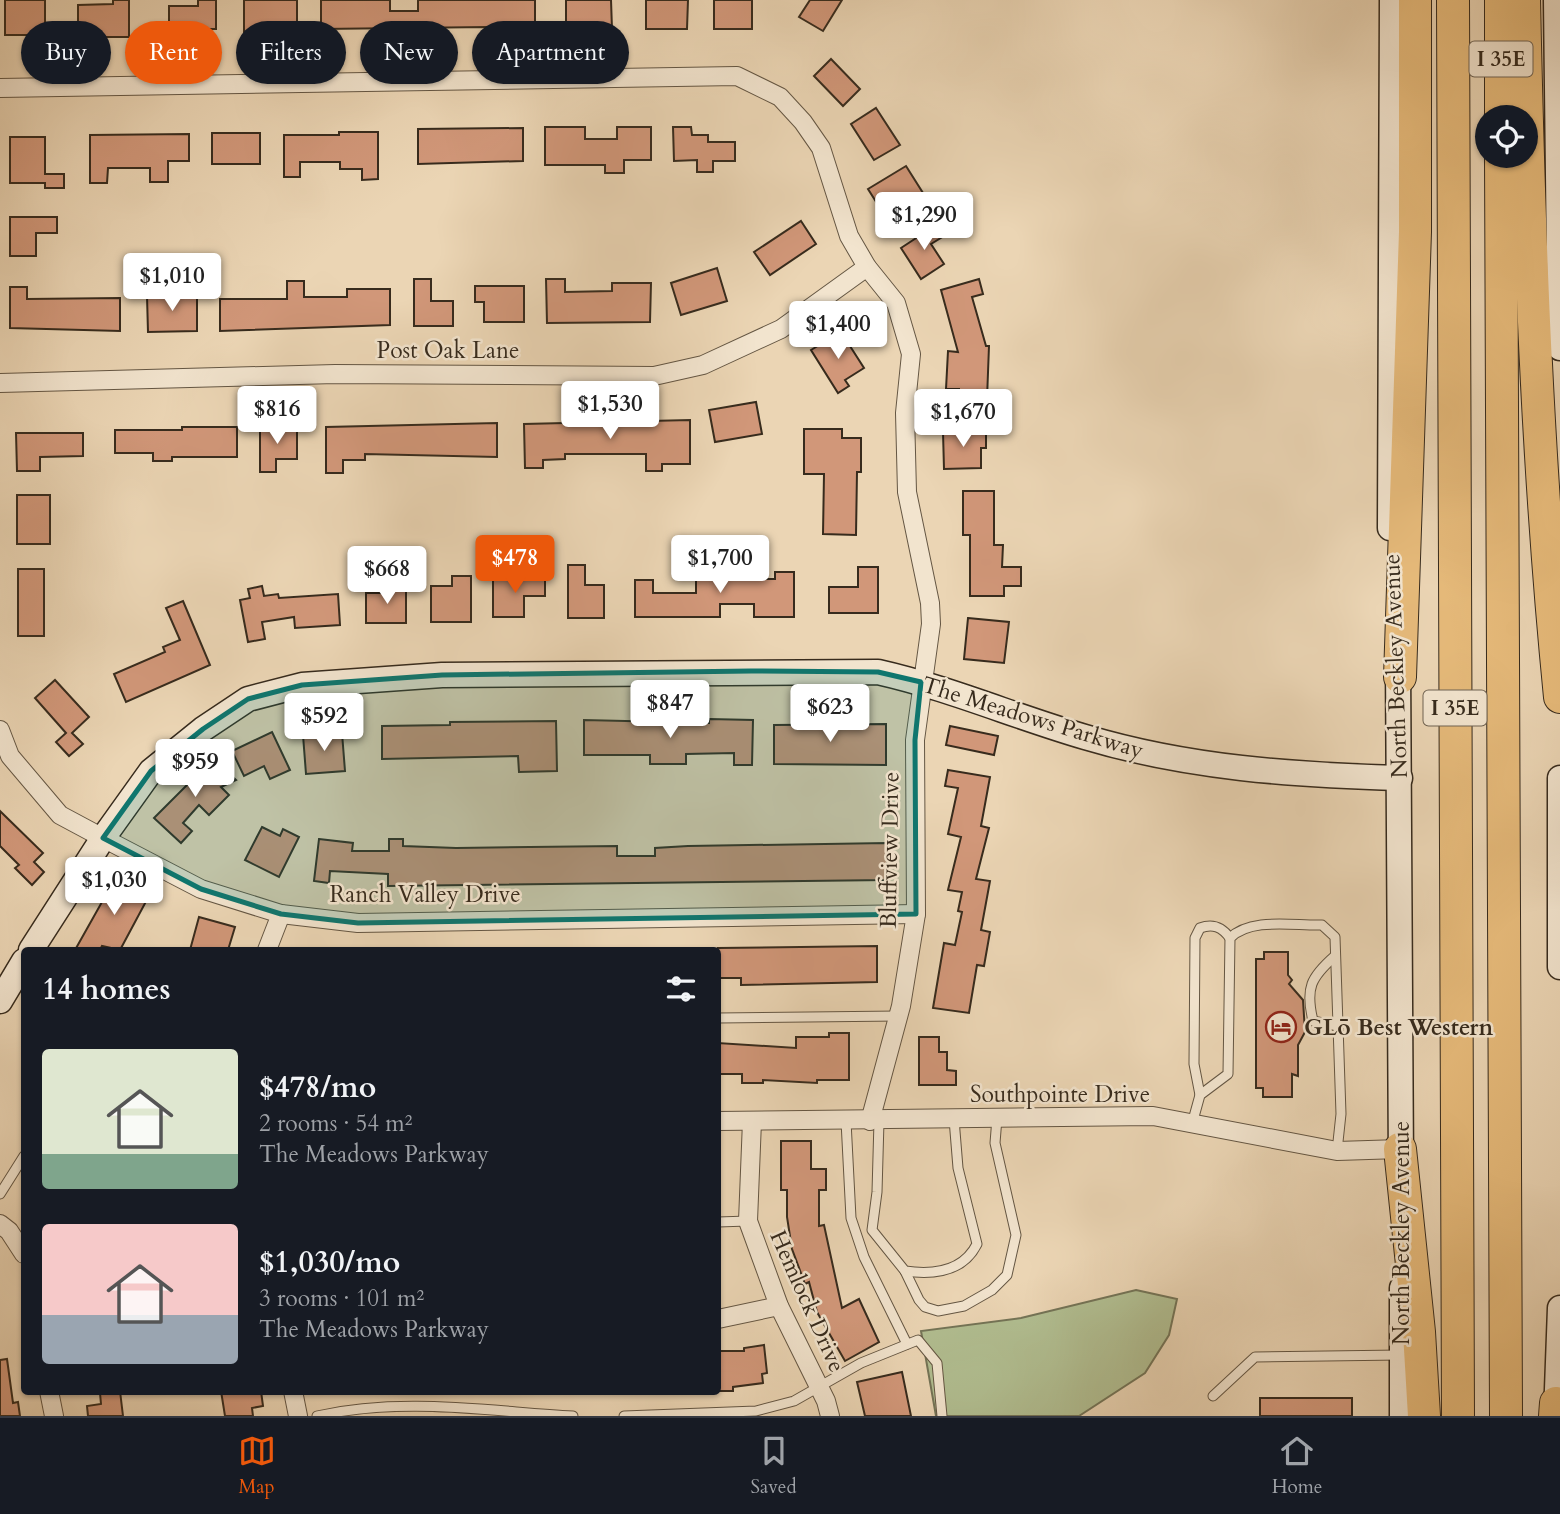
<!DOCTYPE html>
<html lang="en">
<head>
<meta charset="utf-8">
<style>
  :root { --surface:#171b24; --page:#20242c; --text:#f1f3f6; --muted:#9ea1a6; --line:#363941; --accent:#ea580c }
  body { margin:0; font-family:Cardo,serif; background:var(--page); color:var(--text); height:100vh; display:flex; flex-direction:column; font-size:26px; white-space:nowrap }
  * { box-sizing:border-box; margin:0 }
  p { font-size:23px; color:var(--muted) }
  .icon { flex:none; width:38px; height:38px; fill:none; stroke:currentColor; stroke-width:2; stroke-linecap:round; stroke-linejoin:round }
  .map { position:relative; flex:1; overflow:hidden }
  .panel { position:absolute; left:21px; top:947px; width:700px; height:448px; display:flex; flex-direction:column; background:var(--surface); border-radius:7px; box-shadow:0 2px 5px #0004 }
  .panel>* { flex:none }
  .hud { position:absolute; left:21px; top:21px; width:700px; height:63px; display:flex; gap:14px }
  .buttons { position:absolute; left:1475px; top:105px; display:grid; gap:14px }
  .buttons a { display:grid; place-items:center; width:63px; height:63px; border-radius:50%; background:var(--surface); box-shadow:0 2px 5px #0004; font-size:35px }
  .price { position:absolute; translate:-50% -60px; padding:0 16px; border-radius:7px; background:#fff; color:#222; font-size:23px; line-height:46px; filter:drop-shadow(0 2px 4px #0008) }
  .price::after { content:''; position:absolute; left:50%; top:42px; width:21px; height:16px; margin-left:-10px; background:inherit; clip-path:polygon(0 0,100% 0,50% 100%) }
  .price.on { background:var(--accent); color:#fff }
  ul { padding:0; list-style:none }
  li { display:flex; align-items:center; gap:21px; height:175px; padding:0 21px }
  li span { display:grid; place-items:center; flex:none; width:196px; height:140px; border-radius:7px; color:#555 }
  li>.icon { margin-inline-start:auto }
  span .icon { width:84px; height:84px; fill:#fffc; stroke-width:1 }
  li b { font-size:30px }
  h2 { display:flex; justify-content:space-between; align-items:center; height:84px; padding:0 21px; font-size:30px }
  .tag { padding:0 24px; border-radius:32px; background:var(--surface); box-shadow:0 2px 5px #0004; font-size:24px; line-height:63px }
  .tag.on { background:var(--accent); color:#fff }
  .tabs { display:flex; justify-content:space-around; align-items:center; height:98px; border-top:2px solid var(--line); background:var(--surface); font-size:19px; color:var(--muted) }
  .tabs a { display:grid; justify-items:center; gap:4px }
  .tabs .on { color:var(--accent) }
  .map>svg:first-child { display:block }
  .green { fill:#b1be91; stroke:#747457; stroke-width:2 }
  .building { fill:#d19779; stroke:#372b1d; stroke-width:2 }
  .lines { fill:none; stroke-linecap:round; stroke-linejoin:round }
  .lane-casing { stroke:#645643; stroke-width:11 }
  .street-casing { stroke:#645643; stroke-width:20 }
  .secondary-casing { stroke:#372b1d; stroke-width:27 }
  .highway-casing { stroke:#372b1d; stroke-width:34 }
  .lane { stroke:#f2e4ce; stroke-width:9 }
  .street { stroke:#f2e4ce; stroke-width:18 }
  .secondary { stroke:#f2e4ce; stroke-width:24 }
  .highway { stroke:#e6ba7a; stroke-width:32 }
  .marked { fill:#0f766e; fill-opacity:0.2; stroke:#0f766e; stroke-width:5; stroke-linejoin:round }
  .labels { text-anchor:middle; stroke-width:5; stroke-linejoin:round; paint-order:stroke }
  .shield { fill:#f2e4ce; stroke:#6f6252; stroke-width:2 }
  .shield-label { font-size:21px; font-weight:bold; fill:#372b1d }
  .street-label { font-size:23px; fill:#372b1d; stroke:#f2e4ce }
  .poi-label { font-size:23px; font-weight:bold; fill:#372b1d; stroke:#f2e4ce; text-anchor:start }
</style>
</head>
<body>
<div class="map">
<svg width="1560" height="1416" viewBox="0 0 1560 1416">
  <rect width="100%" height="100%" fill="#ebd5b4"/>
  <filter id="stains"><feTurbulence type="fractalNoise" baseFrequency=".00286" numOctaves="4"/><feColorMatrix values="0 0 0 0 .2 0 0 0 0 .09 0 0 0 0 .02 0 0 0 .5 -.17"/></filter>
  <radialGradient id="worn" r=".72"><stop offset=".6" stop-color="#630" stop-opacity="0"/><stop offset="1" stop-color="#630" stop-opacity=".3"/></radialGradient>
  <!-- green -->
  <path class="green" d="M1136,1290L1177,1299L1169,1335L1145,1373L1079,1416H936L921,1331L1021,1318Z"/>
  <!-- building -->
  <g class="building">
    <rect x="5" y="0" width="40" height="35"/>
    <path d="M113,0H129V37H78V5L113,4Z"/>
    <path d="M198,0H216V29H191V37H169V6H198Z"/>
    <rect x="244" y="0" width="53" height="35"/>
    <path d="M321,0H390V11H418V0H535V32H487V27L321,29Z"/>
    <path d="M566,0H611L612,29H566Z"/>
    <path d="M646,0H688L687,29H646Z"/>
    <rect x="714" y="0" width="38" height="29"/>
    <path d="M810,0H842L823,31L799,17Z"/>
    <path d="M831,59L860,89L843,106L814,76Z"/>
    <path d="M876,108L900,145L874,160L851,124Z"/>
    <path d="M545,127H585V139H617V127H651V160H624V173H605V165H545Z"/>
    <path d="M673,127H691L692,135H708V142H735V161H713V172H697V160L674,161Z"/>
    <path d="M523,128V161L418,164V129Z"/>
    <path d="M339,132H378V179L362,180V169H340V162H300V177H284V135H339Z"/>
    <rect x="212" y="133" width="48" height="31"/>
    <path d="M189,134V161H168V182H150V168H108L107,183H90V135Z"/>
    <path d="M10,137H45V174H64V188H45V183H10Z"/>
    <path d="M906,166L923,193L885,216L868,189Z"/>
    <path d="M10,217H57V233H36V256H10Z"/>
    <path d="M801,221L816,244L770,275L754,252Z"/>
    <path d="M936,225L944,236L931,244L944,264L921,279L901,248Z"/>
    <path d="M717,268L727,301L681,315L671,283Z"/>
    <path d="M414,279H431V301H453V326H414Z"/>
    <path d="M546,279H565V292L612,291V283H651L650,322L547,323Z"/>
    <path d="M979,279L983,294L972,297L986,346H989L987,399L959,398V389H946L948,351L958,352L941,290Z"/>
    <path d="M287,281H304V297H347V289H390V325L220,331V299H287Z"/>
    <path d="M475,286H524V322H484V302H475Z"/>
    <path d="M10,287H27V299L120,298V331L10,328Z"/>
    <path d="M197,295V331L148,332L147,296Z"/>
    <path d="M841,332L864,368L845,380L849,386L838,393L811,350Z"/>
    <path d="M756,402L762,434L715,442L709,410Z"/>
    <path d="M690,420V464H662V471H646V454H565V459L543,460V468H525L524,424Z"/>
    <path d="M497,423V457L365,454V460H343V473H326V427Z"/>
    <path d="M260,426H297V459H276V472H260Z"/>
    <path d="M182,427H237V457H172V461H153V453H115V430H182Z"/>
    <path d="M804,429H842V438H861V472H857L856,535L823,534L824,474H804Z"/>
    <path d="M986,431V448H981V468L944,469L943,432Z"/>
    <path d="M16,433H83V456L40,457V471H17Z"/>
    <path d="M963,491H994V545H1003L1002,567H1021V586H1004V596H970V535H963Z"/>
    <rect x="17" y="495" width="33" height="49"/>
    <path d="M726,560H744L745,579H775V572H794V617H754V604H720V617H635V580H653V593H696V573L727,572Z"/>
    <path d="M568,565H585V585H604V618H568Z"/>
    <path d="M858,567H878V613H829V587H858Z"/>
    <rect x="18" y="569" width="26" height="67"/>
    <path d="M452,576H471V622H431V586H452Z"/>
    <path d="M493,578H545V596H524V617H493Z"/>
    <path d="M388,584H406V623H366V593H388Z"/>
    <path d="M262,586L264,596L278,594L279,598L338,594L340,625L295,628L294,617L262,622L265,639L248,642L240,600L250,598L248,589Z"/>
    <path d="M183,601L210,665L126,702L114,674L165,652L163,647L180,640L166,608Z"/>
    <path d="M968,618L1009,622L1004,663L964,659Z"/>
    <path d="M55,680L89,717L72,733L83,744L69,756L56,742L66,733L35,698Z"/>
    <path d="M709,719L753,720L752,765H734V753L686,754V764H650V755H584V720L709,723Z"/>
    <path d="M556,721L557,771L519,772L518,756L382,759V726L450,725V722Z"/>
    <path d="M886,724V765L774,764V725Z"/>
    <path d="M950,726L998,736L994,755L946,745Z"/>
    <path d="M272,732L290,770L270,779L264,766L244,776L232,751Z"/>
    <path d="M342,733L345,771L306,774L303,735Z"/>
    <path d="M213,759L236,780L221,787L229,795L209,815L199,805L183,823L192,831L181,843L154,818Z"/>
    <path d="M948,770L990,777L981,826L989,828L976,879L990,881L981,930L990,932L984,966L977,965L969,1013L933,1008L944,943L955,945L962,912L958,911L962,892L948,890L961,837L948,834L958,788L945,786Z"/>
    <path d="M0,811L43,853L34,862L44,872L32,885L15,868L19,865L0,846Z"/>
    <path d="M262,827L280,836L283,829L299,837L279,877L245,860Z"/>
    <path d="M319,839L353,843L352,851H389V839H403V846L456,848L617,846V856H655V848L688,846L887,843V880L388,886V874L330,871L329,883L314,881Z"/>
    <path d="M116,877L150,894L120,950L102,946L100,950H75Z"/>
    <path d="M199,917L235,927L228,950H190Z"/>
    <path d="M877,946V982L741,985V978H718V948Z"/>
    <path d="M1264,952H1288V975L1292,980L1289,984L1303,1000L1305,1032L1298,1045V1076L1292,1074V1097H1263V1088H1256V959H1264Z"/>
    <path d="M829,1033H849V1080H817V1083L763,1080V1083H742V1074H718V1043L796,1048V1037H829Z"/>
    <path d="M919,1037H939V1052H947V1070L956,1071V1085H919Z"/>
    <path d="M781,1141H811V1169H826V1190H819V1226L824,1225L842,1308L859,1299L879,1342L845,1361L817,1312L809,1282L805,1284L792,1249L787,1217V1190H781Z"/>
    <path d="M764,1345L767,1373L762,1374L763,1383L733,1387V1391H718L720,1351H744V1348Z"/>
    <path d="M7,1359L13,1403L18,1402L20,1416H0V1360Z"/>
    <path d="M902,1372L911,1416H865L857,1382Z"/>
    <path d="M120,1391L123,1416H88L87,1406L101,1404L100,1393Z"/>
    <path d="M221,1391H261L263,1406L252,1408L253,1416H225Z"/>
    <rect x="1260" y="1398" width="92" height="18"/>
  </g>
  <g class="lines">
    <!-- lane casing -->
    <g class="lane-casing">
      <g id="lane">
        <path d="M1335,956C1311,977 1305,988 1313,1021L1338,1026"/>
        <path d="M718,1018L899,1016"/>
        <path d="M1200,1095L1194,1064L1195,938L1200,928C1213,923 1222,927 1230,938"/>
        <path d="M846,1121L851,1218L864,1257L907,1344"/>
        <path d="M879,1121L877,1192L872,1230L905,1271C933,1275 963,1272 977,1244L958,1168L954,1119"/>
        <path d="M1192,1124L1200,1095L1228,1074L1230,938C1251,917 1294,926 1322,925L1335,937L1341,1114L1337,1151"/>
        <path d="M0,1194L24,1156"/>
        <path d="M718,1222L748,1221"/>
        <path d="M905,1271L919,1300L925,1307L938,1311L964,1306L992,1290L1007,1275L1016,1235L995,1143L997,1118"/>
        <path d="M1213,1396L1255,1357L1400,1355"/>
        <path d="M317,1416C402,1397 486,1411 573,1416"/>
        <path d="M624,1416L756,1411L794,1401L861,1363L918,1340L937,1363L942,1416"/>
      </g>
    </g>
    <!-- street casing -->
    <g class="street-casing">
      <g id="street">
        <path d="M0,88L737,76L780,97L803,122L821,148L849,236L867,267L896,303L911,354L905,413L907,492L930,603L931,624L915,740L916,914L901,1006L870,1121"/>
        <path d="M0,383L335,374L654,376L703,365L781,329L867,267"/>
        <path d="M0,730L10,756L60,815L103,838L201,889L281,914L358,923L916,914"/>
        <path d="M267,950L281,914"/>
        <path d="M718,1121L1153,1116L1337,1151L1400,1149"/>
        <path d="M752,1121L748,1221L779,1306L826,1401L830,1416"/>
        <path d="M0,1224L9,1231L24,1254"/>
        <path d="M718,1319L779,1306"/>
        <path d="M49,1391L54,1416"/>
        <path d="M293,1391L298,1416"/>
      </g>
    </g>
    <!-- secondary casing -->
    <g class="secondary-casing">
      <g id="secondary">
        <path d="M1556,0L1560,348"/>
        <path d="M1390,528L1392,0"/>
        <path d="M1398,662L1401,1168"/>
        <path d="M1560,778V967"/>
        <path d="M31,950L103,838L151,771L203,729L248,699L302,685L442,675L878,672C949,688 1016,717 1085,737C1188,768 1294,775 1400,778"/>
        <path d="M0,1001L24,961"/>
        <path d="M1402,1288V1416"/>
        <path d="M1556,1416L1560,1308"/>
      </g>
    </g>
    <!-- highway casing -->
    <g class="highway-casing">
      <g id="highway">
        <path d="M1453,0L1458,1416"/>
        <path d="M1501,0V117"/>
        <path d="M1524,0C1529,233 1537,465 1560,697"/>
        <path d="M1501,156L1506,1416"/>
        <path d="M1400,677L1415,232V0"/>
        <path d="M1400,1149L1419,1332L1424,1416"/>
        <path d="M1555,1416L1556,1403"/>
      </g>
    </g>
    <!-- lane -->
    <use href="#lane" class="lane"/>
    <!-- street -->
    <use href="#street" class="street"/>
    <!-- secondary -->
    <use href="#secondary" class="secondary"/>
    <!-- highway -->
    <use href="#highway" class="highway"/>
  </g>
  <!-- marked area -->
  <path class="marked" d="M751,671L878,672L921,682L915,740L916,914L358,923L281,914L201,889L103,838L151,771L203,729L248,699L302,685L442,675Z"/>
  <!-- icons -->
  <defs>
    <g id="hotel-ring" transform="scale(1.575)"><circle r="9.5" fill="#f2e4ce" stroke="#8f2418" stroke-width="1.5"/><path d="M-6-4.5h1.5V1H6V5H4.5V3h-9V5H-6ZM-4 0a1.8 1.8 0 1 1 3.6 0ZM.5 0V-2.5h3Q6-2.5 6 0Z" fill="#8f2418"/></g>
  </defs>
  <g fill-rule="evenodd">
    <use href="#hotel-ring" x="1281" y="1027"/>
  </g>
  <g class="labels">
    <!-- shield labels -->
    <g class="shield">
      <rect x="1469.5" y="41.5" width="63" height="35" rx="5"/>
      <rect x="1423.5" y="690.5" width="63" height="35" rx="5"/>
    </g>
    <g class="shield-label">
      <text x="1501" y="66">I 35E</text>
      <text x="1455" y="715">I 35E</text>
    </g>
    <!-- street labels -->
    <g class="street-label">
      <text x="448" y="358">Post Oak Lane</text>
      <text transform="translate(1395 666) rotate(-92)" y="8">North Beckley Avenue</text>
      <text transform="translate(1033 717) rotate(17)" y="8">The Meadows Parkway</text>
      <text transform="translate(889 850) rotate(-89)" y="8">Bluffview Drive</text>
      <text x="425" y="902">Ranch Valley Drive</text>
      <text x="1060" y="1102">Southpointe Drive</text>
      <text transform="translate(1401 1233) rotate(-90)" y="8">North Beckley Avenue</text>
      <text transform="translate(808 1301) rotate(66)" y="8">Hemlock Drive</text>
    </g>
    <!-- poi labels -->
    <g class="poi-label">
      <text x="1304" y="1035">GLō Best Western</text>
    </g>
  </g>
  <rect width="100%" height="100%" filter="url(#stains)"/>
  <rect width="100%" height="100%" fill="url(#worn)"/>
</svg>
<div class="buttons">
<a><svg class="icon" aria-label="locate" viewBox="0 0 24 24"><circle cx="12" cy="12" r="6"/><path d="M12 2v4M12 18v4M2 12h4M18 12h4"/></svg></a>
</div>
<b class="price" style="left:924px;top:252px">$1,290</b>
<b class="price" style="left:172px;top:313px">$1,010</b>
<b class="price" style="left:838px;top:361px">$1,400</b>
<b class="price" style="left:610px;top:441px">$1,530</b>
<b class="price" style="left:277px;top:446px">$816</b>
<b class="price" style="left:963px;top:449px">$1,670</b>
<b class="price on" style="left:515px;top:595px">$478</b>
<b class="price" style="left:720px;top:595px">$1,700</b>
<b class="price" style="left:387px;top:606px">$668</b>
<b class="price" style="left:670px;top:740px">$847</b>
<b class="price" style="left:830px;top:744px">$623</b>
<b class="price" style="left:324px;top:753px">$592</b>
<b class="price" style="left:195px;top:799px">$959</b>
<b class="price" style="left:114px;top:917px">$1,030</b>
<div class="hud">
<a class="tag">Buy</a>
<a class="tag on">Rent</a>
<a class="tag">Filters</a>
<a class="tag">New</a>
<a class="tag">Apartment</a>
</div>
<section class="panel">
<h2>14 homes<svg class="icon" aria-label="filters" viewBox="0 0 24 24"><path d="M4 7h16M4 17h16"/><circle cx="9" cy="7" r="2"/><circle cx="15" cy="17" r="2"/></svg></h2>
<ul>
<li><span style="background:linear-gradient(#dfe7d0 75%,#7fa58c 0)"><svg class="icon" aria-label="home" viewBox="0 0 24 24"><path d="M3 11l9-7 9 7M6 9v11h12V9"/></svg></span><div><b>$478/mo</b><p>2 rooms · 54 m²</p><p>The Meadows Parkway</p></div></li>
<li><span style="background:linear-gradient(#f6c9c9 65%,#9aa5b1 0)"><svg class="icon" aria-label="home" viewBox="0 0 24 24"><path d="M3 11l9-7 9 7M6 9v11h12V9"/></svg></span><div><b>$1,030/mo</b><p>3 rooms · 101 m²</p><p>The Meadows Parkway</p></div></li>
</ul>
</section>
</div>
<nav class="tabs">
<a class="on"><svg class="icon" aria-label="map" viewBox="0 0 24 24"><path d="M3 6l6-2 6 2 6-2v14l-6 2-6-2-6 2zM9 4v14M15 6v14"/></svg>Map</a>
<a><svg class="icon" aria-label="saved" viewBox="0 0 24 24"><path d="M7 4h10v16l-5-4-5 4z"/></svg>Saved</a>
<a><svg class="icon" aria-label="home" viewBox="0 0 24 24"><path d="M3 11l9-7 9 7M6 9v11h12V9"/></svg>Home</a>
</nav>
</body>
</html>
